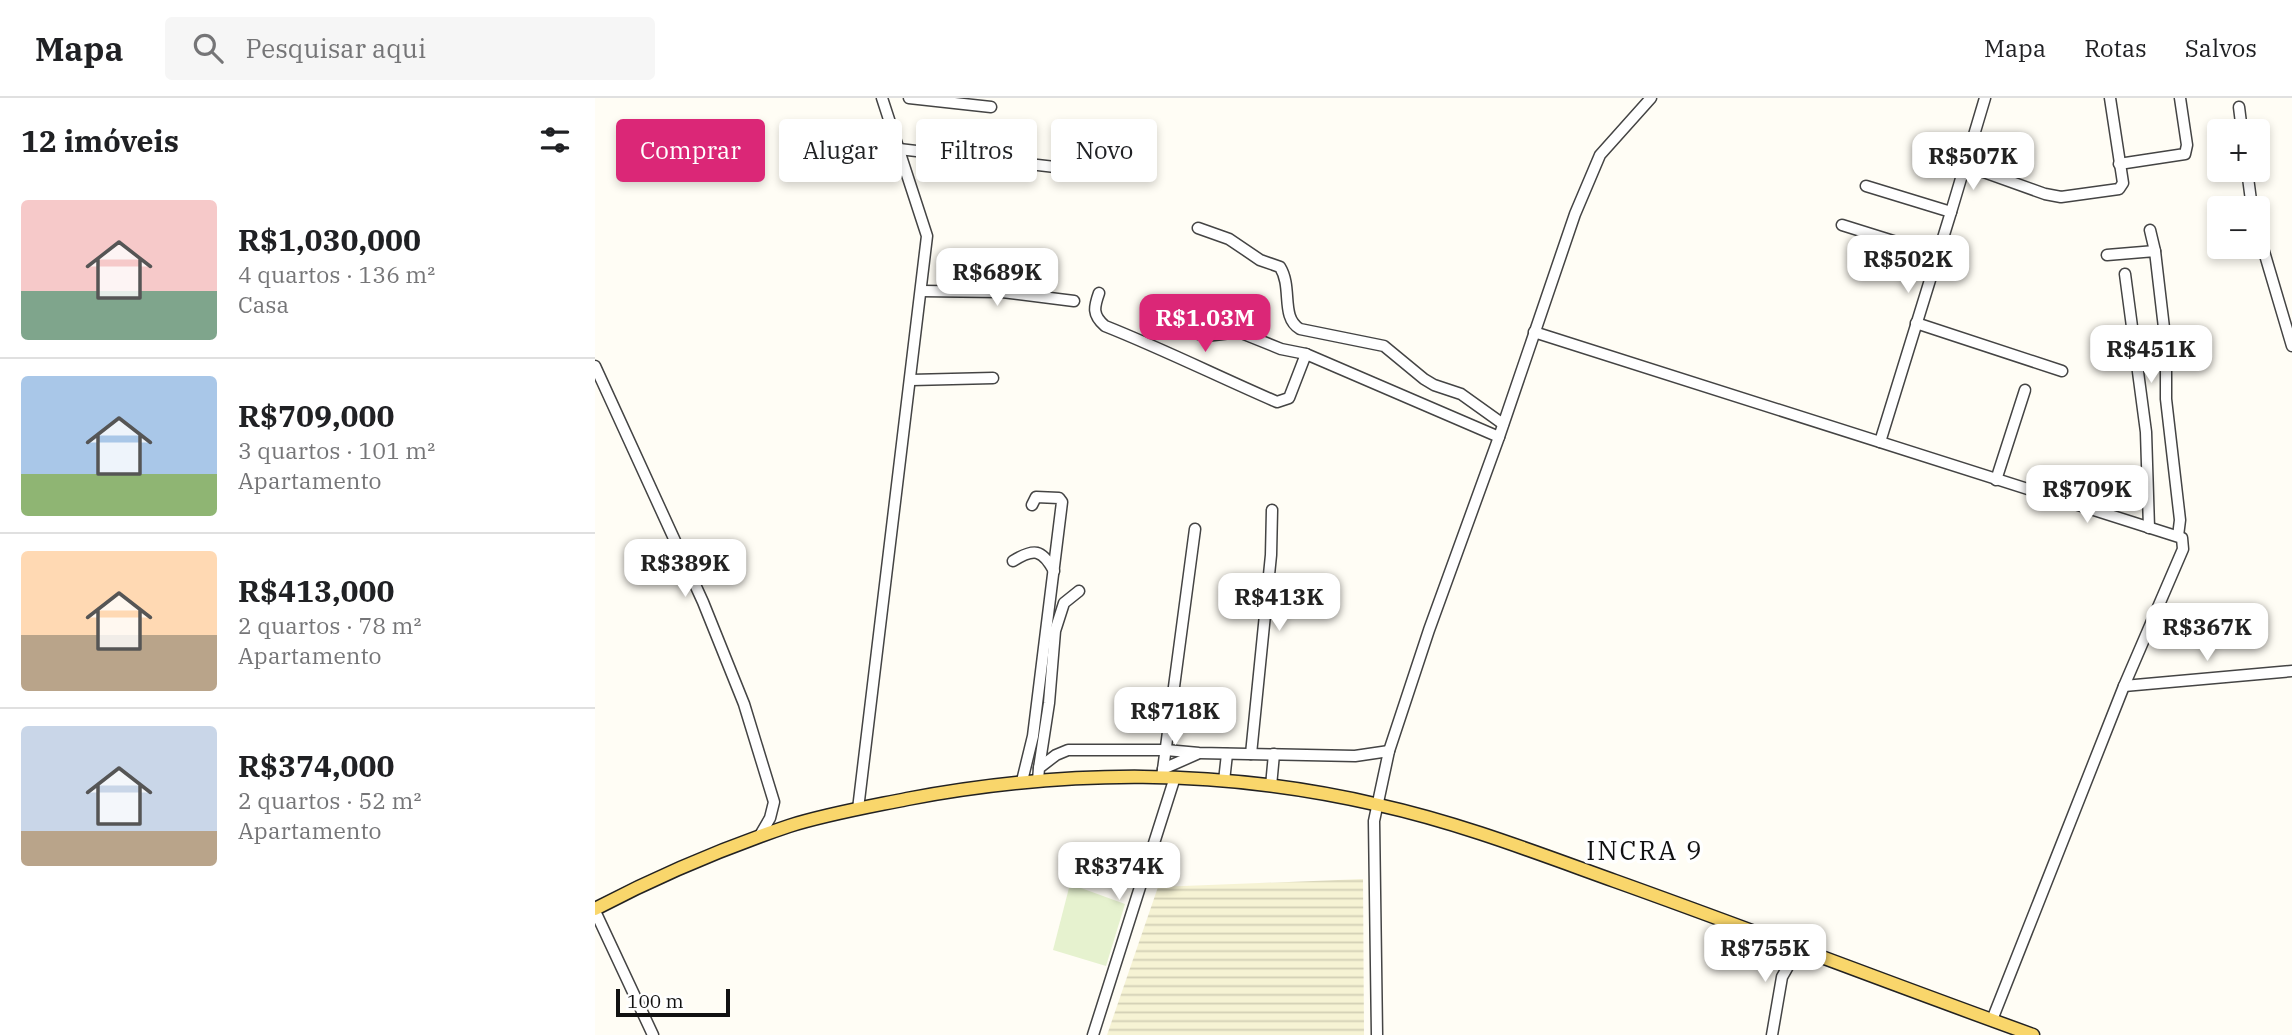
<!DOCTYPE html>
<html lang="pt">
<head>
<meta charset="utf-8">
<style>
  :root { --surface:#fff; --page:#f6f6f6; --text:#202124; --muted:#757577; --line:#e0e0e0; --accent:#db2777 }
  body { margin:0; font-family:"IBM Plex Serif",serif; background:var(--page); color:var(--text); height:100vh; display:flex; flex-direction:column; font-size:26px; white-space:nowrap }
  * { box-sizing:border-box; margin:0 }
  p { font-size:23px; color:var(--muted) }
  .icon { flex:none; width:38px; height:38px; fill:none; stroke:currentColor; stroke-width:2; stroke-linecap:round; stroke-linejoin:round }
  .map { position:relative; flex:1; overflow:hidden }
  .drawer { display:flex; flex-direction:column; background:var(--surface); width:595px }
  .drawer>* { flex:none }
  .guide { position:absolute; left:21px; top:21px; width:665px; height:63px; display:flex; gap:14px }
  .controls { position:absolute; left:1612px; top:21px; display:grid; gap:14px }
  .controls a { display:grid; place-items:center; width:63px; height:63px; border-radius:7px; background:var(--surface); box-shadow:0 4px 10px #0003; font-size:35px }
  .scale { position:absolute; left:21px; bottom:18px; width:114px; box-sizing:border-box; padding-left:7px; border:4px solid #111; border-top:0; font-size:19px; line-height:24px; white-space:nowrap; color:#111; -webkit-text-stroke:5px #fff; paint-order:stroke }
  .price { position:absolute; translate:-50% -60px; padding:0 16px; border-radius:14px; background:#fff; color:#222; font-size:23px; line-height:46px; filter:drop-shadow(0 2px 4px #0008) }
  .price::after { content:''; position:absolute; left:50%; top:42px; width:21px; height:16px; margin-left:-10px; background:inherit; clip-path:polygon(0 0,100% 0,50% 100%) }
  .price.selected { background:var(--accent); color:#fff }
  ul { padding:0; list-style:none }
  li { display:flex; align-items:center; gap:21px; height:175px; padding:0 21px }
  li+li { border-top:2px solid var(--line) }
  li span { display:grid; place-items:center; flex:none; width:196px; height:140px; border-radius:7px; color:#555 }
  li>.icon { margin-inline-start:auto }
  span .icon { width:84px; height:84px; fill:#fffc; stroke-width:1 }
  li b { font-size:30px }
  h2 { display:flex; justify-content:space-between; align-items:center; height:84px; padding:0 21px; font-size:30px }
  .tag { padding:0 24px; border-radius:7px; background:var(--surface); box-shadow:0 4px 10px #0003; font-size:24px; line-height:63px }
  .tag.selected { background:var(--accent); color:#fff }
  header { display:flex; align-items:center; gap:42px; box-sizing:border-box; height:98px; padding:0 35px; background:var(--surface); border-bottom:2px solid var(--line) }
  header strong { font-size:33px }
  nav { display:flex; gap:38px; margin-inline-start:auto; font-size:24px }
  .search { width:490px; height:63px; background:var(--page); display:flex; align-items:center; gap:18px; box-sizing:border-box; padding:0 24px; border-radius:7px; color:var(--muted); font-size:26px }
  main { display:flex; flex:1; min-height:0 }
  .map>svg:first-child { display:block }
  .farmland { fill:url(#farmland-rules) }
  .pitch { fill:#e6f2cf }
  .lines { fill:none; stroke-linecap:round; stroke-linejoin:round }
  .minor-casing { stroke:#444; stroke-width:13 }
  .major-casing { stroke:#222; stroke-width:15 }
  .minor { stroke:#fff; stroke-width:10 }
  .major { stroke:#f9d66b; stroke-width:12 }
  .labels { text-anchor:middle; stroke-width:7; stroke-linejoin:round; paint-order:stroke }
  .neighbourhood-label { font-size:26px; letter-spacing:2px; fill:#111; stroke:#fff }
</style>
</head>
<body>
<header>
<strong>Mapa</strong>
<div class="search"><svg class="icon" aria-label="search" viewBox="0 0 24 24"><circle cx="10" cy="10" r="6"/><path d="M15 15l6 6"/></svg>Pesquisar aqui</div>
<nav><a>Mapa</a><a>Rotas</a><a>Salvos</a></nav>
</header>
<main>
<section class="drawer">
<h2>12 imóveis<svg class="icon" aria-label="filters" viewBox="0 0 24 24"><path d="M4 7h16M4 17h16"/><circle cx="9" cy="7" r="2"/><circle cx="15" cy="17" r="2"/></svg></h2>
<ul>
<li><span style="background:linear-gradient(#f6c9c9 65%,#7fa58c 0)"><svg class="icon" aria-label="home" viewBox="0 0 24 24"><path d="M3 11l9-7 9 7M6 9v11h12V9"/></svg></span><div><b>R$1,030,000</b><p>4 quartos · 136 m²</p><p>Casa</p></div></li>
<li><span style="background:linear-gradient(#a9c7e8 70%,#8fb573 0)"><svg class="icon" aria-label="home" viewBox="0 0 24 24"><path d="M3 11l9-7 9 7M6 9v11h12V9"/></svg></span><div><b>R$709,000</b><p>3 quartos · 101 m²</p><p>Apartamento</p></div></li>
<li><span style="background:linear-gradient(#ffd9b3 60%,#b9a48a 0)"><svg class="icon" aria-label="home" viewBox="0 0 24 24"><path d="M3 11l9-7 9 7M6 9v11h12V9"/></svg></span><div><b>R$413,000</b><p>2 quartos · 78 m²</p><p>Apartamento</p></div></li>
<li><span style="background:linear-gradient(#c9d6e8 75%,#b9a48a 0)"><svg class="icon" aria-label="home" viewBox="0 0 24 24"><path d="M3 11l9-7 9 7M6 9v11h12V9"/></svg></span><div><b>R$374,000</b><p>2 quartos · 52 m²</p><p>Apartamento</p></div></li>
</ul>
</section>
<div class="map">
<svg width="1697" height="937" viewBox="0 0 1697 937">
  <defs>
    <pattern id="farmland-rules" width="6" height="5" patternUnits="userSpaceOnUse" patternTransform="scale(1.75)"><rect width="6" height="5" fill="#f6f3d4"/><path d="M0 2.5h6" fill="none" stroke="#d2cfb5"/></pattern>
  </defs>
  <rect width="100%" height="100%" fill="#fffdf5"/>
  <!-- farmland -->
  <path class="farmland" d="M768,781L769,937H512L563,789Z"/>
  <!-- pitch -->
  <path class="pitch" d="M475,786L530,806L511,868L458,852Z"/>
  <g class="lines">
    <!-- minor casing -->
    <g class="minor-casing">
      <g id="minor">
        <path d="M314,0L396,9"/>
        <path d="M1644,9L1647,33"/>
        <path d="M304,51L486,72L492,70L504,49"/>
        <path d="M1524,66L1590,56L1592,47L1585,0"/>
        <path d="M1369,67L1450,96L1466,99L1524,91L1528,85L1515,0"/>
        <path d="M1652,72L1657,110"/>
        <path d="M1271,88L1356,114L1285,344"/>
        <path d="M1356,114L1390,0"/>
        <path d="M1247,127L1343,157"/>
        <path d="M603,130L634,141L665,162L685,169C698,190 685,219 705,231L789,248L829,281L839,287L866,296L908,326"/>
        <path d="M1662,130L1697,248"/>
        <path d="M1555,132L1560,153"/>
        <path d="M1512,157L1560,153L1571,247V301L1585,422L1583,438"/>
        <path d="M1530,176L1551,334L1554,430"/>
        <path d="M326,193L407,194L479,203"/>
        <path d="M504,195C499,209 497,217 510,228C568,251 624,279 682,304L694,300L711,256"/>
        <path d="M1321,225L1467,273"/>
        <path d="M939,234L1587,440L1588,451L1529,588L1397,922"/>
        <path d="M600,235L611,238L644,234L686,251L711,256L904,339"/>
        <path d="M0,268L108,504L149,606L179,704L175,720L164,739"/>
        <path d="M316,282L398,280"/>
        <path d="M1401,382L1430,292"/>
        <path d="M418,463C439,450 447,451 459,473"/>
        <path d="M1529,588L1697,573"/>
        <path d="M656,656L676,457L677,412"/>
        <path d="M444,670L454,605L460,533L469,505L484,493"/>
        <path d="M568,671L602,656"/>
        <path d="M567,679L600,431"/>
        <path d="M443,682L444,670L461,657L473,652H571L604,655L760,658L794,653"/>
        <path d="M427,683L438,638L467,404L464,400L441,399L437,407"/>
        <path d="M629,683L632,656"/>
        <path d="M676,688L679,656"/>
        <path d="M263,711L332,138L287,0"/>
        <path d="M0,813L58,937"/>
        <path d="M498,937L580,679"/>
        <path d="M782,937L779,723L794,653L834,532L904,339L980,116L1005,57L1056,0"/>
        <path d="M1177,937L1187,879L1204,849"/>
      </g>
    </g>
    <!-- major casing -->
    <g class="major-casing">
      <path id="major" d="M0,811C61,779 129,750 194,728C232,716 273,709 312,701C471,671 625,670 784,707C865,725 942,755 1020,783C1160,833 1299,887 1438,937"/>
    </g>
    <!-- minor -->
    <use href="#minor" class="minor"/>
    <!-- major -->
    <use href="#major" class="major"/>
  </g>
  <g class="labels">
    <!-- neighbourhood labels -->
    <g class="neighbourhood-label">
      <text x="1050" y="762">INCRA 9</text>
    </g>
  </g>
</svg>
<div class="controls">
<a>+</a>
<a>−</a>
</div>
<div class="scale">100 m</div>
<b class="price" style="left:1378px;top:94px">R$507K</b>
<b class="price" style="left:1313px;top:197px">R$502K</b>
<b class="price" style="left:402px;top:210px">R$689K</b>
<b class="price selected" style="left:610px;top:256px">R$1.03M</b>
<b class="price" style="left:1556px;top:287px">R$451K</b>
<b class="price" style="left:1492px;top:427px">R$709K</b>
<b class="price" style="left:90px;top:501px">R$389K</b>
<b class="price" style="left:684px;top:535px">R$413K</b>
<b class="price" style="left:1612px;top:565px">R$367K</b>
<b class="price" style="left:580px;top:649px">R$718K</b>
<b class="price" style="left:524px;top:804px">R$374K</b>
<b class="price" style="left:1170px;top:886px">R$755K</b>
<div class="guide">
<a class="tag selected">Comprar</a>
<a class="tag">Alugar</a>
<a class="tag">Filtros</a>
<a class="tag">Novo</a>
</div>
</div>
</main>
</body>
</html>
